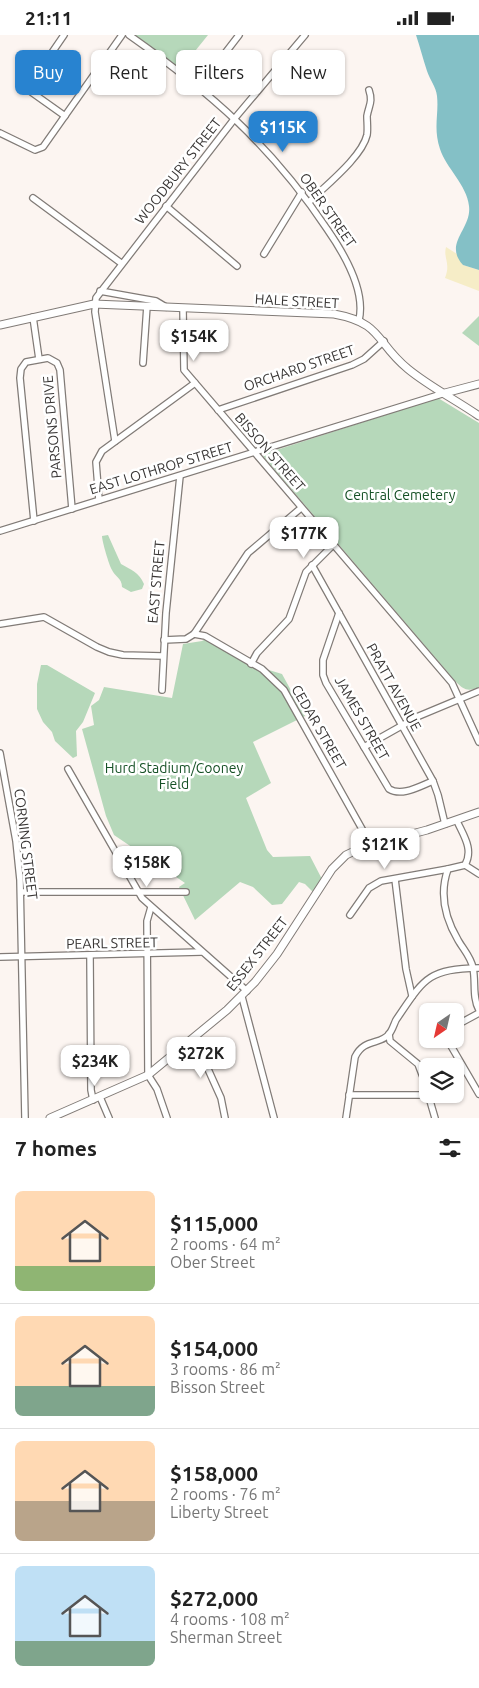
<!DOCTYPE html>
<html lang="en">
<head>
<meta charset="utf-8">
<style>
  :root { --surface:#fff; --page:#f6f6f6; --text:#222; --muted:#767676; --line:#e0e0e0; --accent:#2883d0 }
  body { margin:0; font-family:Ubuntu,sans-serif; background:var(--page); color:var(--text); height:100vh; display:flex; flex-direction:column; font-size:19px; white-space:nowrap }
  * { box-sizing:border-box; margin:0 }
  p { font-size:16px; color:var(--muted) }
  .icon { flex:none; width:28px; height:28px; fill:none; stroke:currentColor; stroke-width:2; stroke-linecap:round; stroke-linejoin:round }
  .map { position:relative; height:1083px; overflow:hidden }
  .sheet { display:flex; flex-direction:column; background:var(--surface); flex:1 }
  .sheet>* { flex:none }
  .guide { position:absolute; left:15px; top:15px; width:450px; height:45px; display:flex; gap:10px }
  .needle { width:32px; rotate:214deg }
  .fabs { position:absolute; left:419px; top:968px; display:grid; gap:10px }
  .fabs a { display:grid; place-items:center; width:45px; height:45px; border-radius:8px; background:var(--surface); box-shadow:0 1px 4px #0004; font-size:25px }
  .price { position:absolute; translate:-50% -42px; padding:0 11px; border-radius:10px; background:#fff; color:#222; font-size:16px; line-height:32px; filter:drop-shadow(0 1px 2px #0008) }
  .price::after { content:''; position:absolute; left:50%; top:30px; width:15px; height:11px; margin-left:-8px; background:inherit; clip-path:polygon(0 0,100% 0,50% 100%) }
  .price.current { background:var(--accent); color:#fff }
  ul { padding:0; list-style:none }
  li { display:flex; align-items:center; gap:15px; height:125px; padding:0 15px }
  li+li { border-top:1px solid var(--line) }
  li span { display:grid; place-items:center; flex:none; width:140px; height:100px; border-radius:8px; color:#555 }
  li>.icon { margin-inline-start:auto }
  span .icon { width:60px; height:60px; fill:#fffc; stroke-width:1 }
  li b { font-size:21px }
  h2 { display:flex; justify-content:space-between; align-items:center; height:60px; padding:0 15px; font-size:21px }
  .tag { padding:0 18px; border-radius:8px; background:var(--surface); box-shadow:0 1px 4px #0004; font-size:18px; line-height:45px }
  .tag.current { background:var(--accent); color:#fff }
  .status { display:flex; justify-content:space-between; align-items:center; height:35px; padding:0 25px; background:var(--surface); direction:ltr }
  .status svg { height:14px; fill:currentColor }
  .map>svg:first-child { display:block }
  .green { fill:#b6d8ba }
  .sand { fill:#f6edc7 }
  .water { fill:#84c0c6 }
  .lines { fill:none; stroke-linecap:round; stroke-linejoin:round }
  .minor-casing { stroke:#817b77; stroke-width:8 }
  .major-casing { stroke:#817b77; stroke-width:9 }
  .minor { stroke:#fff; stroke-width:5.5 }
  .major { stroke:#fff; stroke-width:7 }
  .labels { text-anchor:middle; stroke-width:5; stroke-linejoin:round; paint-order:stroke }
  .street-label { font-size:14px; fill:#393635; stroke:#fff }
  .park-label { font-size:14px; fill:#165126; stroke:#fff }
</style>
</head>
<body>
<div class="status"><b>21:11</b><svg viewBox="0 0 49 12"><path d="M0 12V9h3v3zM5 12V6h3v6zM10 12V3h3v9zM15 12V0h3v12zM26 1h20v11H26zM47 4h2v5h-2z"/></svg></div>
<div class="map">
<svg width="479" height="1083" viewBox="0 0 479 1083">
  <rect width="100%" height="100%" fill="#fcf5f1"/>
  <!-- green -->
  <g class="green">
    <path d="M129,0H208L179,36Z"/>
    <path d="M479,281V311L462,298Z"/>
    <path d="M438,363L479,388V652C468,657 464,655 456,647L263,421L264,419Z"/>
    <path d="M108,500L121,529C131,535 139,537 144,549L142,554L131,557L122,552C122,543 115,542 112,535C109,530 102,506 102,501Z"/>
    <path d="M211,601L230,612L246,628L282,639L305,681L253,707L271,748L246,763L267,815L273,822L310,821L324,848L315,859L305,849L299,847L282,869L272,870L253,852L240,847L195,885L179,852L185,848L114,800L106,781L82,694L94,690L91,671L99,665L104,652L172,663L183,609L202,606Z"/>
    <path d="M41,630H47L95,658L83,687L76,696L77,721L73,723L55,706L52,697L43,687L37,674V649Z"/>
  </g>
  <!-- sand -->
  <path class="sand" d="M446,212L457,219L463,230L479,235V256L445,243C451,228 443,223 446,212Z"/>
  <!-- water -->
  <path class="water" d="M416,0H479V235L463,230C443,208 472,194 469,171C467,150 446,133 440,114C433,93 439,79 437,61C436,52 430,45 427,36C423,24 420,12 416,0Z"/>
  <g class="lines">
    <!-- minor casing -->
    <g class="minor-casing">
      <g id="minor">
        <path d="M64,0L27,54L65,81"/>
        <path d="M129,0C210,57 271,110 327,194C343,217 366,255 359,285"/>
        <path d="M199,52L239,0"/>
        <path d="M0,98L35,115L43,112L122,0"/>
        <path d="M33,163L121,228"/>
        <path d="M309,167C325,151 362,122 367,100C368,94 367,87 367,81C369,70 373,67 369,55"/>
        <path d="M166,171L237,231"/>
        <path d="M264,219L302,157"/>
        <path d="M100,256L156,266L166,272"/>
        <path d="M183,274L184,335L452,648L479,707"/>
        <path d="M33,282L39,324"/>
        <path d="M143,328L147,271"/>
        <path d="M218,375L352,330L364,324L384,306"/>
        <path d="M115,406L95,277L96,263L235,83L305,0"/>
        <path d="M99,465L96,427L102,416L195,348"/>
        <path d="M34,486L20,343L21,334L26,327L48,323L57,328L60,335L72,474"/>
        <path d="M0,496L445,358"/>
        <path d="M312,530L433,746L438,760L445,789"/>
        <path d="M339,578L323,625V640L326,648L389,754C402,762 420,751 433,746"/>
        <path d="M0,589L44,582L97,612L109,617L123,620L163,621"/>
        <path d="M194,599L205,601L262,634L284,655L371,810"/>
        <path d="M164,605L186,604L194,599L248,518L301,473"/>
        <path d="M251,629L257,618L289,584L306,537L333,510"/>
        <path d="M162,655L166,578L180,441"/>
        <path d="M364,712L419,681L479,656"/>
        <path d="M0,718L16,806L20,845L25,1083"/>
        <path d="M68,734L142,863L247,956"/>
        <path d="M457,786C463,800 474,814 465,830L448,834C439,859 445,883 458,905C463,914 471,922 473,933C476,947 472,962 479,975"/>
        <path d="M465,830L479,839"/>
        <path d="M395,844L406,934L412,961"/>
        <path d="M21,857H186"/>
        <path d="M151,872L147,886L148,1040L157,1054L167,1083"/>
        <path d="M350,880L369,853L381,846L448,834"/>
        <path d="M90,921L91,1055L93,1065"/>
        <path d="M0,922L201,917"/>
        <path d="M242,962L274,1083"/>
        <path d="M455,991L479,978"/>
        <path d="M389,999L390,1006L418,1029L428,1055"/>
        <path d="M194,1003L221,1063L225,1083"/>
        <path d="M447,1004L479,1059"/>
        <path d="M425,1007L431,1004"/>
        <path d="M428,1059L435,1083"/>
        <path d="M349,1060H429"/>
        <path d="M100,1062L109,1083"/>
        <path d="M346,1083L355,1022C364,1003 381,1010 389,999C392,996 394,989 396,985C424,944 427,934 479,933"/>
      </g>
    </g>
    <!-- major casing -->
    <g class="major-casing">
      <g id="major">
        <path d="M0,290L94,269L334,279C383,288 375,307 408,334C430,352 456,365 479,381"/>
        <path d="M445,358L479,349"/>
        <path d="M50,1083L148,1040L227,975L255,947L277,919L332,834L346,820L363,812L427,795L479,777"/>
      </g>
    </g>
    <!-- minor -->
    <use href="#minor" class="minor"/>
    <!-- major -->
    <use href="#major" class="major"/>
  </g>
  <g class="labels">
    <!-- street labels -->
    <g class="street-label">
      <text transform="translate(178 136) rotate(-52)" y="5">WOODBURY STREET</text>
      <text transform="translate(328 175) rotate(55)" y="5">OBER STREET</text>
      <text transform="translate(297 266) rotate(3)" y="5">HALE STREET</text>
      <text transform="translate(299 333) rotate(-19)" y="5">ORCHARD STREET</text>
      <text transform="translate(52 392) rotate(-95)" y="5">PARSONS DRIVE</text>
      <text transform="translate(270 417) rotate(49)" y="5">BISSON STREET</text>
      <text transform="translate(161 433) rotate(-17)" y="5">EAST LOTHROP STREET</text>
      <text transform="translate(156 547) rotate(-85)" y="5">EAST STREET</text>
      <text transform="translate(394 652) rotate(61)" y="5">PRATT AVENUE</text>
      <text transform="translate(362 683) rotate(60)" y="5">JAMES STREET</text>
      <text transform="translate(319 692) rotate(60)" y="5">CEDAR STREET</text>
      <text transform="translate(26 809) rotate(83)" y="5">CORNING STREET</text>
      <text transform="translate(112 908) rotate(-1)" y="5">PEARL STREET</text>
      <text transform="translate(257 919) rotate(-52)" y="5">ESSEX STREET</text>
    </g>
    <!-- park labels -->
    <g class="park-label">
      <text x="400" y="465">Central Cemetery</text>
      <text x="174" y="738">Hurd Stadium/Cooney<tspan x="174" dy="16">Field</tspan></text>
    </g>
  </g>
</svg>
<div class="fabs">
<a><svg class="needle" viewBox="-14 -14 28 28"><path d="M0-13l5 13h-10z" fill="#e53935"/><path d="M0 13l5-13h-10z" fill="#767676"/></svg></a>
<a><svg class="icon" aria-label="layers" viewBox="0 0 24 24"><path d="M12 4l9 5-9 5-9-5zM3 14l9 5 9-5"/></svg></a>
</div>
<b class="price current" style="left:283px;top:118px">$115K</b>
<b class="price" style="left:194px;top:327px">$154K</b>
<b class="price" style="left:304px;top:524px">$177K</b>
<b class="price" style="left:385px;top:835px">$121K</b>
<b class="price" style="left:147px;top:853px">$158K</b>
<b class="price" style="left:201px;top:1044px">$272K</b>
<b class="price" style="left:95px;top:1052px">$234K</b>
<div class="guide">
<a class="tag current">Buy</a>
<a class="tag">Rent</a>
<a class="tag">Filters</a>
<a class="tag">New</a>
</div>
</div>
<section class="sheet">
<h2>7 homes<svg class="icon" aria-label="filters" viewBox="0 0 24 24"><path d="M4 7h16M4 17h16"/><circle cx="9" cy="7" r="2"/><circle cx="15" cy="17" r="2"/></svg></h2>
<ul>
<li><span style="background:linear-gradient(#ffd9b3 75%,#8fb573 0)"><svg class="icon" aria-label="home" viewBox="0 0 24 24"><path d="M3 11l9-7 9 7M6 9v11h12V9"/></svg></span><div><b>$115,000</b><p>2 rooms · 64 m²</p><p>Ober Street</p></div></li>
<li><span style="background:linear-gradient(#ffd9b3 70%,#7fa58c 0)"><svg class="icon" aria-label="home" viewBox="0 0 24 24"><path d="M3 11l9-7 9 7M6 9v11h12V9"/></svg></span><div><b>$154,000</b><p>3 rooms · 86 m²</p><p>Bisson Street</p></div></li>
<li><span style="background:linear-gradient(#ffd9b3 60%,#b9a48a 0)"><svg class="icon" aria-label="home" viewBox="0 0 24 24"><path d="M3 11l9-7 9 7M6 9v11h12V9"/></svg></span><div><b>$158,000</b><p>2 rooms · 76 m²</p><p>Liberty Street</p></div></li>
<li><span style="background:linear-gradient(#bfe0f5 75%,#7fa58c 0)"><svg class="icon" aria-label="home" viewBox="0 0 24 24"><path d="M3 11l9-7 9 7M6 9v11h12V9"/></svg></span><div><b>$272,000</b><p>4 rooms · 108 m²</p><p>Sherman Street</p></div></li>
</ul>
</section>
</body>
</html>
